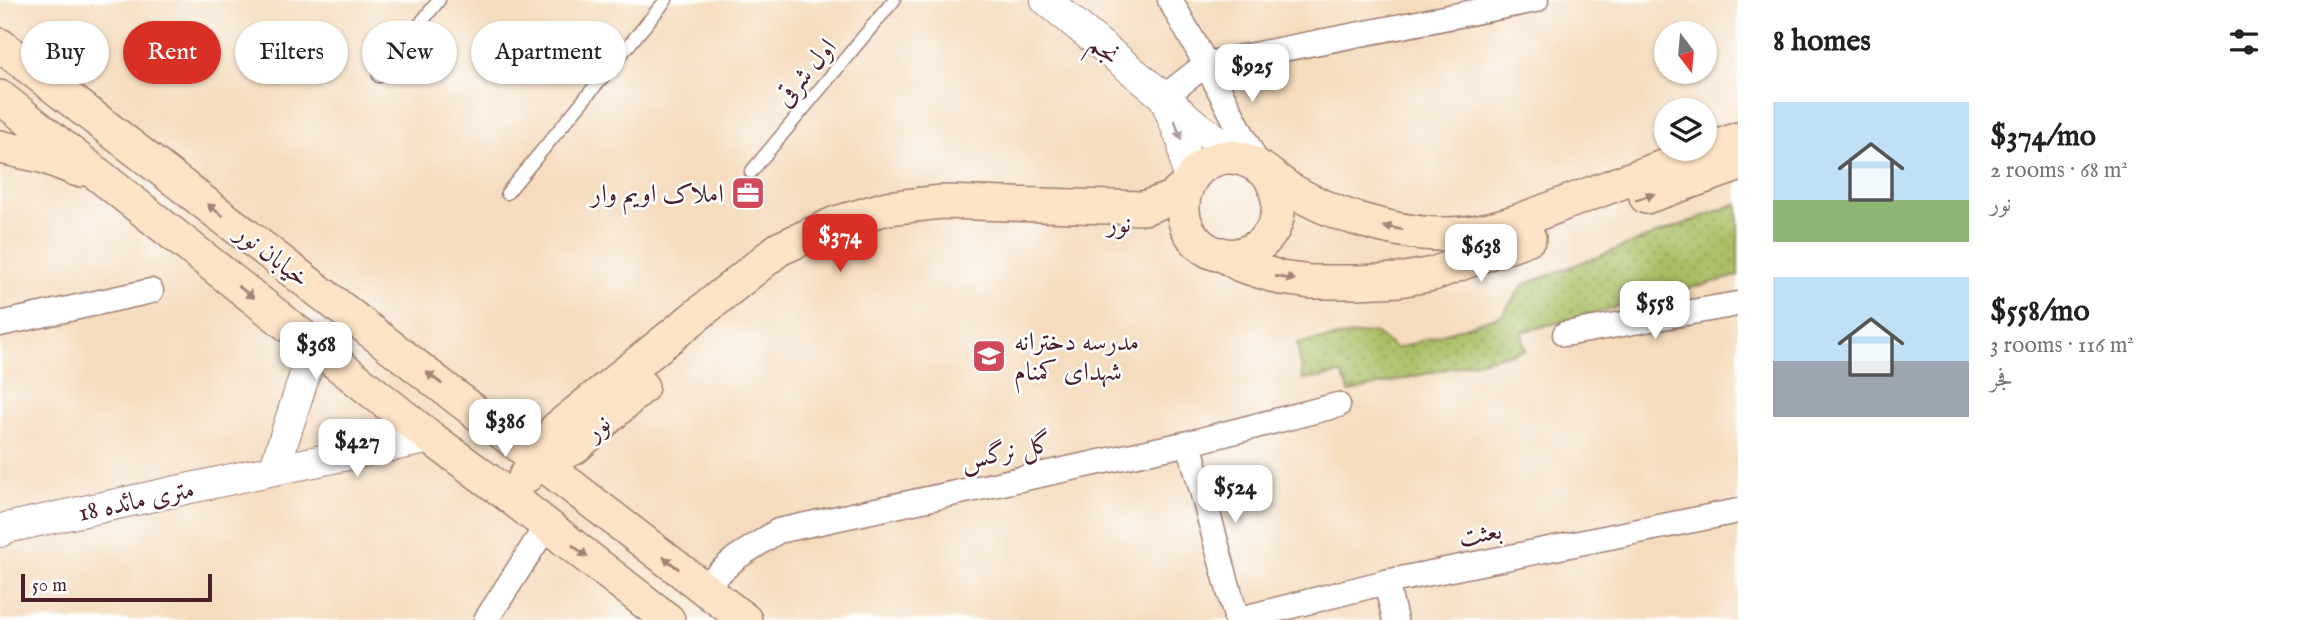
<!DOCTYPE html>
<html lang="en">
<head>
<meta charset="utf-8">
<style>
  :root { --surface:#fff; --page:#f6f6f6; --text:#202124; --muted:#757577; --accent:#d93025 }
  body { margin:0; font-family:"IM FELL English",Amiri,serif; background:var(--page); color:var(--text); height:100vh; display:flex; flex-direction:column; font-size:26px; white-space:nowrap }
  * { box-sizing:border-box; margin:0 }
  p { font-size:23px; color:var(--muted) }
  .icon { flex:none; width:38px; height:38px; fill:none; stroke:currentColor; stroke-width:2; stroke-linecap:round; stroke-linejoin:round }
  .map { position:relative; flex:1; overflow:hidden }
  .details { display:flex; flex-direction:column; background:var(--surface); width:560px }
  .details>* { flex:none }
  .banner { position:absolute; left:21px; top:21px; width:665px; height:63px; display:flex; gap:14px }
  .needle { width:46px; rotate:164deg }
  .fabs { position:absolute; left:1654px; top:21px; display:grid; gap:14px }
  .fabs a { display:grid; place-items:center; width:63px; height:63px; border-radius:50%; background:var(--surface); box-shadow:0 2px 5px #0004; font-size:35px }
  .scale { position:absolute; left:21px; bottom:18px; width:191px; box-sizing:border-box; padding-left:7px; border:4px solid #4a1f2b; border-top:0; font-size:19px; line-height:24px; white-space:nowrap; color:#4a1f2b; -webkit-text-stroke:5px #fff; paint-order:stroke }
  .price { position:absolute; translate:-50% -60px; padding:0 16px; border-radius:14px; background:#fff; color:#222; font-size:23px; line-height:46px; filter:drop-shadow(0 2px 4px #0008) }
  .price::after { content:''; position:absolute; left:50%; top:42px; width:21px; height:16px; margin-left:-10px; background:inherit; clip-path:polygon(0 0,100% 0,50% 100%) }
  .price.active { background:var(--accent); color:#fff }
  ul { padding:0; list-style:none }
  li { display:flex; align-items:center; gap:21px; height:175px; padding:0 35px }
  li span { display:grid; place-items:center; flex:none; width:196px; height:140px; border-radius:0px; color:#555 }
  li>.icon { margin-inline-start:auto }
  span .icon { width:84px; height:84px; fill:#fffc; stroke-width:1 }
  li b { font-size:30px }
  h2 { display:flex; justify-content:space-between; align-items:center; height:84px; padding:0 35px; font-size:30px }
  .tag { padding:0 24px; border-radius:32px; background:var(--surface); box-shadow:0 2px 5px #0004; font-size:24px; line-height:63px }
  .tag.active { background:var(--accent); color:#fff }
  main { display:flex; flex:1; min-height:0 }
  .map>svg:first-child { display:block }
  .grass { fill:url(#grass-dots); stroke:#7a6e47; stroke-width:2 }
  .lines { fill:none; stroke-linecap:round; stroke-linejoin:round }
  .service-casing { stroke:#9f7e74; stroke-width:15 }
  .minor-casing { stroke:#9f7e74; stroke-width:27 }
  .tertiary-casing { stroke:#9f7e74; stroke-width:32 }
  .secondary-casing { stroke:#9f7e74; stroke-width:36 }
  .service { stroke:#fff; stroke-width:12 }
  .minor { stroke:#fff; stroke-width:24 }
  .tertiary { stroke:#fff; stroke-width:30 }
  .secondary { stroke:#fee4c6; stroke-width:33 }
  .oneway { fill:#ae9aa0 }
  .oneway2 { fill:#a48278 }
  .labels { text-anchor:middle; stroke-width:5; stroke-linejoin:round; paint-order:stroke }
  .street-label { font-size:26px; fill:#4a1f2b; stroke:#fff }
  .poi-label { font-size:26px; fill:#4a1f2b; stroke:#fff; text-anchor:end }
</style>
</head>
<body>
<main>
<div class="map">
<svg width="1738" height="620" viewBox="0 0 1738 620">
  <defs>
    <pattern id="grass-dots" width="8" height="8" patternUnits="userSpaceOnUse" patternTransform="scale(1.75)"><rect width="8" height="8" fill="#a9be63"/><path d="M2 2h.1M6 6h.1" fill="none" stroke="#8c9a52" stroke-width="1.8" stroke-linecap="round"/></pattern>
  </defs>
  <rect width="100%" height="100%" fill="#fff"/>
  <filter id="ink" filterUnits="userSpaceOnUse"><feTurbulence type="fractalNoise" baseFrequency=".0143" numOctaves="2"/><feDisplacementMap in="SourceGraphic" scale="14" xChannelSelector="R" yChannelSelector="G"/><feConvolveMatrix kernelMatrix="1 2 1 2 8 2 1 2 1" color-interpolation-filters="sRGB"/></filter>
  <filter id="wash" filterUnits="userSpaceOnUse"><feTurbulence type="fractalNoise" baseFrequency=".00686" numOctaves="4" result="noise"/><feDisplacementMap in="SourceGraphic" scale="28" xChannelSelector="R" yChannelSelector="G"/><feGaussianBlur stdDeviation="1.57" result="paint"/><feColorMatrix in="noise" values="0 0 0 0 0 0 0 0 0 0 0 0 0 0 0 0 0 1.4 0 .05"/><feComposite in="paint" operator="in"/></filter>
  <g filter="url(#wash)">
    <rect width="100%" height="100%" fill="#f4dcbd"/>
    <!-- grass -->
    <path class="grass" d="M1738,203V276L1521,332L1526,350L1349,392L1342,374L1303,380L1297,343L1374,332L1396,349L1502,315L1523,285Z"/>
  </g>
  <g filter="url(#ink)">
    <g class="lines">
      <!-- service casing -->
      <g class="service-casing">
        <g id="service">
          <path d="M379,76L439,0"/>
          <path d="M751,172L894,0"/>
          <path d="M507,193L666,0"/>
        </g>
      </g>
      <!-- minor casing -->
      <g class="minor-casing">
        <g id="minor">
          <path d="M1164,97L1206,64L1170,0"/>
          <path d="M1258,165L1206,64L1536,0"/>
          <path d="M0,324L151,291"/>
          <path d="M1565,334L1738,304"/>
          <path d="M1189,443L1237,620"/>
          <path d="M1386,582L1395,620"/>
          <path d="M703,587L736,558L778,531L1189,443L1338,405"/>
          <path d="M486,620L547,525"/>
          <path d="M1236,620L1386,582L1738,511"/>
        </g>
      </g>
      <!-- tertiary casing -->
      <g class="tertiary-casing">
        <g id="tertiary">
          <path d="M1046,0L1164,97"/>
          <path d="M1188,182L1183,144L1164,97L1198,127L1249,161"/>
          <path d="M274,470L314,346"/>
          <path d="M0,532L6,528L274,470L431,438"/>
        </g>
      </g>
      <!-- secondary casing -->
      <g class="secondary-casing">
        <g id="secondary">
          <path d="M0,45L745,620"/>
          <path d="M0,97L431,438L508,495L668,620"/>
          <path d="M0,147L45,157L78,170"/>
          <path d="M1269,175C1305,236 1228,283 1193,237C1170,207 1188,160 1227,157C1253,156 1270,177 1291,190C1310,201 1333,212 1354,218C1383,227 1416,235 1447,234C1494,234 1536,214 1579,198C1632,178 1685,159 1738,139"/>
          <path d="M1646,197L1738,165"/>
          <path d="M1222,254L1240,265L1281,278L1311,282H1357L1399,280L1433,274L1529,238"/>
          <path d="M541,461L574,448L642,387"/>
          <path d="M525,477L541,461L556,429L779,249L836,223L887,208L942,202L1144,208L1172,198L1185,187"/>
        </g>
      </g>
      <!-- service -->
      <use href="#service" class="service"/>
      <!-- minor -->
      <use href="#minor" class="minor"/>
      <!-- tertiary -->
      <use href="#tertiary" class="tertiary"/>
      <!-- secondary -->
      <use href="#secondary" class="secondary"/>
    </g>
    <!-- one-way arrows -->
    <defs><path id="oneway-solid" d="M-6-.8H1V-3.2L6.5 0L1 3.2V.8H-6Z" transform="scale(1.75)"/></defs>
    <use class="oneway" href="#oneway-solid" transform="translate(1178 130) rotate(71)"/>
    <g class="oneway2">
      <use href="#oneway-solid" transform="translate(1645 197) rotate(-19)"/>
      <use href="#oneway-solid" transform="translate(215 210) rotate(-142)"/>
      <use href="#oneway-solid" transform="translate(1393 228) rotate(-170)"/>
      <use href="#oneway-solid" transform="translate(1285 278) rotate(10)"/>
      <use href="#oneway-solid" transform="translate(246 292) rotate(38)"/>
      <use href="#oneway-solid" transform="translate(434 378) rotate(-142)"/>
      <use href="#oneway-solid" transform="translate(580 551) rotate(38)"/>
      <use href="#oneway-solid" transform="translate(671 563) rotate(-142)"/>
    </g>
  </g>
  <!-- icons -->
  <defs>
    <g id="office-square" transform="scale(1.75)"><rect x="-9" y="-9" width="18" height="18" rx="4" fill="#d1495b" stroke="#fff"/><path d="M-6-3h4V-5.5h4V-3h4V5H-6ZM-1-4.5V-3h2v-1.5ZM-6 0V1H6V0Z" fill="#fff"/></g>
    <g id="school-square" transform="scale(1.75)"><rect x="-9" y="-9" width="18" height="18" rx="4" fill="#d1495b" stroke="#fff"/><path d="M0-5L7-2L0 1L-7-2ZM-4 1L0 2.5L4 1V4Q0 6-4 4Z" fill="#fff"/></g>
  </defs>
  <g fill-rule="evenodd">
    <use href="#office-square" x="748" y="193"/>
    <use href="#school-square" x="989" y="356"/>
  </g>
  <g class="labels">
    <!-- street labels -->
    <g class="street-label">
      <text transform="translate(1105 49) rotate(39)" y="9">نجم</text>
      <text transform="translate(805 72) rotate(-50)" y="9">اول شرقی</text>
      <text transform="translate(1119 223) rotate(1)" y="9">نور</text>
      <text transform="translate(273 255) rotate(38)" y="9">خیابان نور</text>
      <text transform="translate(597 427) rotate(-42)" y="9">نور</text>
      <text transform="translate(1006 451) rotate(-12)" y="9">گل نرگس</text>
      <text transform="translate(136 500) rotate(-12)" y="9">18 متری مائده</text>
      <text transform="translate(1480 533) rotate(-11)" y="9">بعثت</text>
    </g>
    <!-- poi labels -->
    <g class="poi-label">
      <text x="724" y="202">املاک اویم وار</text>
      <text x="1014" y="350" text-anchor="start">مدرسه دخترانه<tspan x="1014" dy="30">شهدای کمنام</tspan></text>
    </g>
  </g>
</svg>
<div class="fabs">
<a><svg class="needle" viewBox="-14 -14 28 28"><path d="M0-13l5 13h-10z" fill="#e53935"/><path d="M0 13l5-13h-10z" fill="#757577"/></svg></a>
<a><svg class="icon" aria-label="layers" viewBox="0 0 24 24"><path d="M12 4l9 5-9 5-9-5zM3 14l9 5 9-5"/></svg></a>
</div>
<div class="scale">50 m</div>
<b class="price" style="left:1252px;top:104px">$925</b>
<b class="price active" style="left:840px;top:274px">$374</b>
<b class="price" style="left:1481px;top:284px">$638</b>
<b class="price" style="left:1655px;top:341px">$558</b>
<b class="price" style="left:316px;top:382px">$368</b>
<b class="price" style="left:505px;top:459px">$386</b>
<b class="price" style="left:357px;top:479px">$427</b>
<b class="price" style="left:1235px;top:525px">$524</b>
<div class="banner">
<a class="tag">Buy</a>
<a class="tag active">Rent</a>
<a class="tag">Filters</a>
<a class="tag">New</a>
<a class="tag">Apartment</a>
</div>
</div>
<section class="details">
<h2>8 homes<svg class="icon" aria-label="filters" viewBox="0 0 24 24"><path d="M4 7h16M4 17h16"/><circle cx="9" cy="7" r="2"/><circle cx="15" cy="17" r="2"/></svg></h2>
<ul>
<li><span style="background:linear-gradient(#bfe0f5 70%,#8fb573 0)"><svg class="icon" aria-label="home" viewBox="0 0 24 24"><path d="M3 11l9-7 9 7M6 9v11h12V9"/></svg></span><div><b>$374/mo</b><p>2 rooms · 68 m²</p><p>نور</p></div></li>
<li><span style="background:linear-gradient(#bfe0f5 60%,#9aa5b1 0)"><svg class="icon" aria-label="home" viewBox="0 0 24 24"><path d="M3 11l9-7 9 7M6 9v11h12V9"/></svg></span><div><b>$558/mo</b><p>3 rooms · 116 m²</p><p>فجر</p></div></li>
</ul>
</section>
</main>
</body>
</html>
